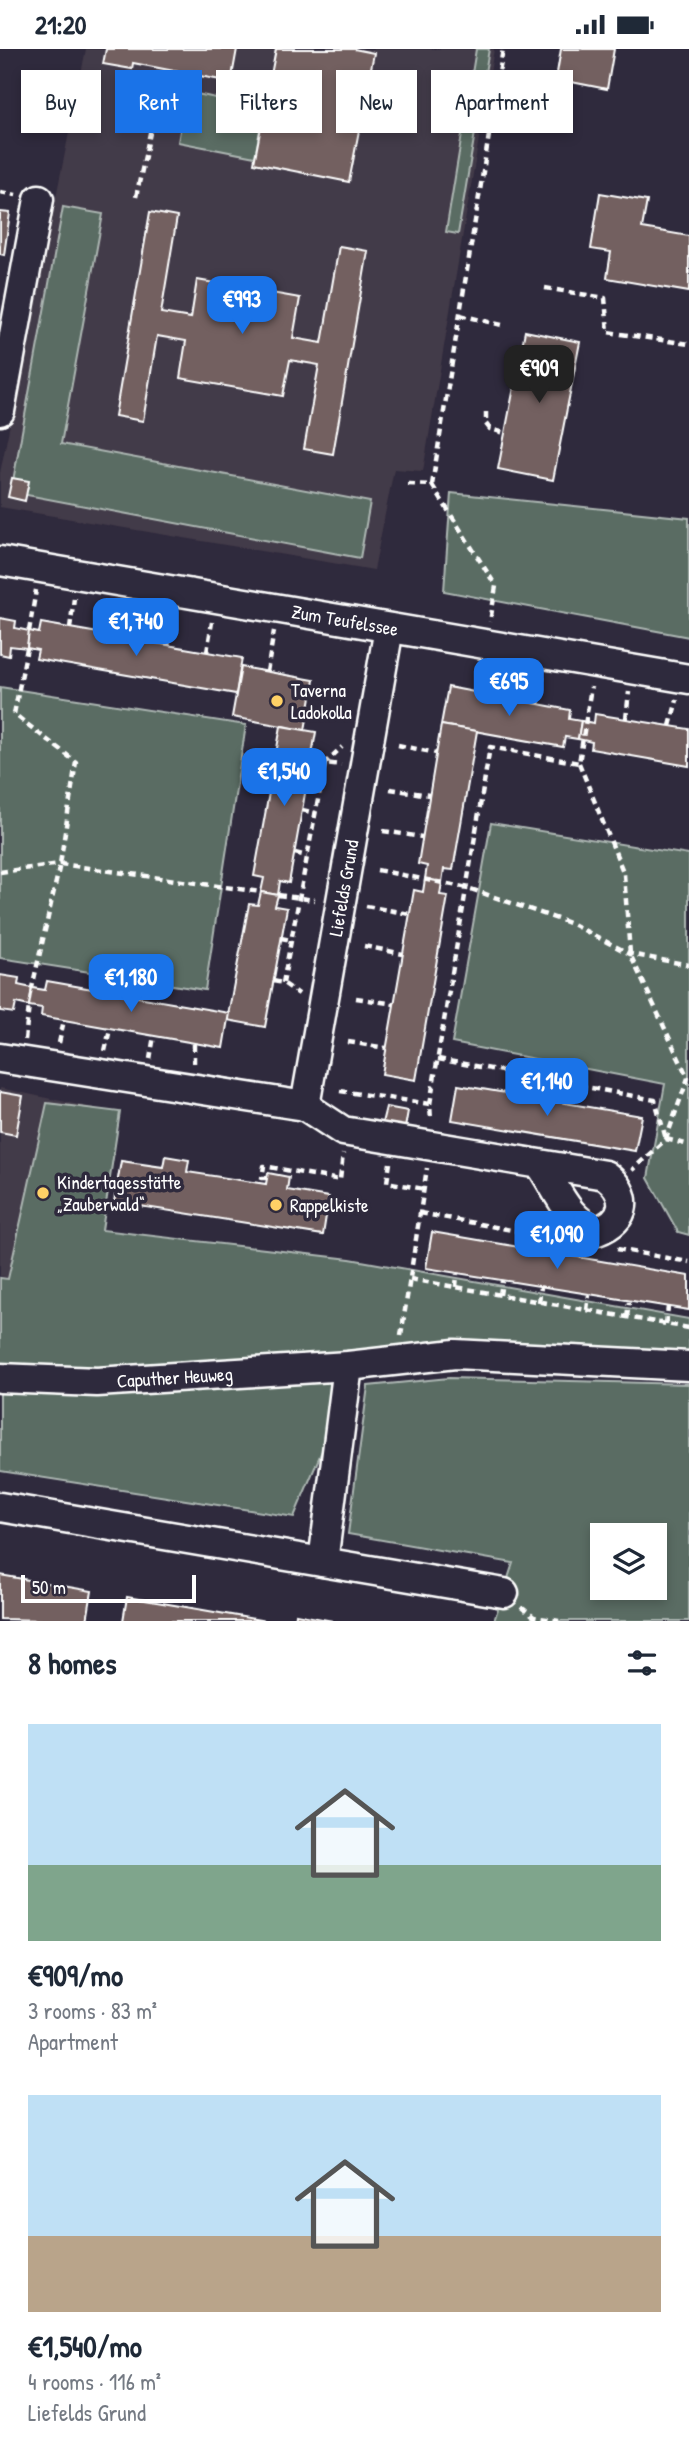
<!DOCTYPE html>
<html lang="en">
<head>
<meta charset="utf-8">
<style>
  :root { --surface:#fff; --page:#f2f2f3; --text:#1f2937; --muted:#747a83; --accent:#1a73e8 }
  body { margin:0; font-family:"Patrick Hand",sans-serif; background:var(--page); color:var(--text); height:100vh; display:flex; flex-direction:column; font-size:26px; white-space:nowrap }
  * { box-sizing:border-box; margin:0 }
  p { font-size:23px; color:var(--muted) }
  .icon { flex:none; width:38px; height:38px; fill:none; stroke:currentColor; stroke-width:2; stroke-linecap:round; stroke-linejoin:round }
  .map { position:relative; height:1572px; overflow:hidden }
  .details { display:flex; flex-direction:column; background:var(--surface); flex:1 }
  .details>* { flex:none }
  .hud { position:absolute; left:21px; top:21px; width:648px; height:63px; display:flex; gap:14px }
  .buttons { position:absolute; left:590px; top:1474px; display:grid; gap:14px }
  .buttons a { display:grid; place-items:center; width:77px; height:77px; border-radius:0px; background:var(--surface); box-shadow:0 4px 10px #0003; font-size:35px }
  .scale { position:absolute; left:21px; bottom:18px; width:175px; box-sizing:border-box; padding-left:7px; border:4px solid #fff; border-top:0; font-size:19px; line-height:24px; white-space:nowrap; color:#fff; -webkit-text-stroke:5px #2f2a3d; paint-order:stroke }
  .price { position:absolute; translate:-50% -60px; padding:0 16px; border-radius:14px; background:var(--accent); color:#fff; font-size:23px; line-height:46px; filter:drop-shadow(0 2px 4px #0008) }
  .price::after { content:''; position:absolute; left:50%; top:42px; width:21px; height:16px; margin-left:-10px; background:inherit; clip-path:polygon(0 0,100% 0,50% 100%) }
  .price.on { background:#222; color:#fff }
  ul { padding:0; list-style:none }
  li { display:grid; align-content:center; gap:14px; height:371px; padding:0 28px }
  li span { display:grid; place-items:center; height:217px; border-radius:0px; color:#555 }
  li>.icon { margin-inline-start:auto }
  span .icon { width:126px; height:126px; fill:#fffc; stroke-width:1 }
  li b { font-size:30px }
  h2 { display:flex; justify-content:space-between; align-items:center; height:84px; padding:0 28px; font-size:30px }
  .tag { padding:0 24px; border-radius:0px; background:var(--surface); box-shadow:0 4px 10px #0003; font-size:24px; line-height:63px }
  .tag.on { background:var(--accent); color:#fff }
  .status { display:flex; justify-content:space-between; align-items:center; height:49px; padding:0 35px; background:var(--surface); direction:ltr }
  .status svg { height:19px; fill:currentColor }
  .map>svg:first-child { display:block }
  .built { fill:#433a48 }
  .green { fill:#5a6c64; stroke:#acb6b2; stroke-width:2; fill-rule:evenodd }
  .building { fill:#736060; stroke:#fff; stroke-width:2 }
  .lines { fill:none; stroke-linecap:round; stroke-linejoin:round }
  .minor-casing { stroke:#fff; stroke-width:33 }
  .path { stroke:#fff; stroke-width:4.5; stroke-dasharray:7 5; stroke-linecap:butt }
  .minor { stroke:#2f2a3d; stroke-width:28 }
  .poi-dot { fill:#ffd166; stroke:#2f2a3d; stroke-width:2.5 }
  .labels { text-anchor:middle; stroke-width:7; stroke-linejoin:round; paint-order:stroke }
  .street-label { font-size:19px; fill:#fff; stroke:#2f2a3d }
  .poi-label { font-size:19px; fill:#fff; stroke:#2f2a3d; text-anchor:start }
</style>
</head>
<body>
<div class="status"><b>21:20</b><svg viewBox="0 0 49 12"><path d="M0 12V9h3v3zM5 12V6h3v6zM10 12V3h3v9zM15 12V0h3v12zM26 1h20v11H26zM47 4h2v5h-2z"/></svg></div>
<div class="map">
<svg width="689" height="1572" viewBox="0 0 689 1572">
  <rect width="100%" height="100%" fill="#2f2a3d"/>
  <filter id="ink" filterUnits="userSpaceOnUse"><feTurbulence type="fractalNoise" baseFrequency=".0143" numOctaves="2"/><feDisplacementMap in="SourceGraphic" scale="14" xChannelSelector="R" yChannelSelector="G"/><feConvolveMatrix kernelMatrix="1 2 1 2 8 2 1 2 1" color-interpolation-filters="sRGB"/></filter>
  <g filter="url(#ink)">
    <!-- built -->
    <g class="built">
      <path d="M86,0H494L423,422L394,420L374,521L0,458V424Z"/>
      <path d="M0,1039L103,1061L66,1243L0,1227Z"/>
    </g>
    <!-- green -->
    <g class="green">
      <path d="M476,0H489L458,185L446,183Z"/>
      <path d="M187,43L264,59L255,108L178,93Z"/>
      <path d="M63,158L103,165L61,395L370,453L360,509L11,443Z"/>
      <path d="M451,444L689,469V588L444,542Z"/>
      <path d="M0,638L246,676L205,941L0,909Z"/>
      <path d="M491,774L689,806V1186L678,1183L648,1129L665,1035L452,994Z"/>
      <path d="M47,1054L120,1063L102,1181L350,1210L689,1270V1307H362L294,1468L0,1422V1229L8,1230Z"/>
      <path d="M449,1329L689,1335V1572H494L513,1514L348,1485L368,1337ZM602,1486H654V1538H602Z"/>
    </g>
    <!-- building -->
    <g class="building">
      <path d="M106,0H237L231,33L133,14L132,20L103,15Z"/>
      <path d="M276,0H354L374,4L349,133L254,114Z"/>
      <path d="M561,0H614L607,40L556,30Z"/>
      <path d="M600,144L647,152L642,179L689,187V243L607,229L611,203L591,200Z"/>
      <path d="M0,163L10,164L4,206L0,205Z"/>
      <path d="M150,163L177,168L161,264L191,269L197,231L300,249L293,289L322,294L339,197L368,202L333,405L304,400L319,316L290,311L283,347L180,329L186,292L157,287L143,372L115,367Z"/>
      <path d="M525,282L580,293L553,431L498,420Z"/>
      <path d="M12,429L29,432L25,452L8,448Z"/>
      <path d="M0,569L16,572L15,579L29,582L27,599L10,597L9,607L0,605Z"/>
      <path d="M41,574L242,609L236,645L36,610L38,601L27,599L29,582L39,584Z"/>
      <path d="M241,618L314,631L305,681L232,668Z"/>
      <path d="M448,638L570,661L569,670L581,672L578,690L565,688L563,698L441,676Z"/>
      <path d="M595,665L689,680V717L591,700L592,693L578,690L581,672L594,674Z"/>
      <path d="M441,676L477,682L453,821L444,820L442,833L425,830L427,817L418,815Z"/>
      <path d="M281,677L316,683L289,834L280,832L278,846L261,843L264,829L254,827Z"/>
      <path d="M425,830L442,833L440,846L448,847L416,1031L382,1025L414,841L423,843Z"/>
      <path d="M261,843L278,846L275,857L287,859L265,978L227,971L249,855L258,856Z"/>
      <path d="M0,926L19,929L18,936L32,939L29,957L16,954L14,964L0,962Z"/>
      <path d="M47,932L229,964L223,999L41,967L42,959L29,957L32,939L45,941Z"/>
      <path d="M458,1036L642,1067L635,1102L452,1071Z"/>
      <path d="M0,1043L23,1047L16,1086L0,1083Z"/>
      <path d="M386,1058L408,1062L405,1079L382,1074Z"/>
      <path d="M165,1107L189,1111L187,1123L266,1135L268,1124L289,1128L287,1141L329,1148L323,1186L114,1153L121,1112L163,1118Z"/>
      <path d="M432,1183L689,1227V1261L426,1219Z"/>
      <path d="M0,1526L92,1542L87,1572L0,1570Z"/>
      <path d="M127,1548L186,1558L266,1572H123Z"/>
      <path d="M296,1565L322,1570L333,1572H295Z"/>
    </g>
    <g class="lines">
      <!-- minor casing -->
      <g class="minor-casing">
        <g id="minor">
          <path d="M0,362L39,150"/>
          <path id="s1" d="M0,512L689,630"/>
          <path id="s2" d="M0,1009L305,1057L389,579"/>
          <path d="M305,1057L343,1082L605,1126C630,1145 628,1171 597,1182C566,1170 558,1141 540,1115"/>
          <path id="s3" d="M0,1329L97,1333L348,1317L455,1305L689,1317"/>
          <path d="M0,1458L504,1544"/>
          <path d="M323,1513L348,1317"/>
        </g>
      </g>
      <!-- path -->
      <g class="path">
        <path d="M0,143L16,146"/>
        <path d="M136,148L157,52"/>
        <path d="M545,239L605,249L608,283L689,295"/>
        <path d="M460,266L502,276"/>
        <path d="M486,363V375L490,380L505,384"/>
        <path d="M408,435L432,436L503,0"/>
        <path d="M432,436L496,537L490,573"/>
        <path d="M70,579L74,549"/>
        <path d="M29,582L36,541"/>
        <path d="M114,587L118,556"/>
        <path d="M168,596L172,566"/>
        <path d="M27,599L14,665L76,713L60,815L32,939"/>
        <path d="M207,603L212,573"/>
        <path d="M267,623L274,582"/>
        <path d="M494,647L498,620"/>
        <path d="M538,655L543,628"/>
        <path d="M626,670L629,643"/>
        <path d="M670,677L677,651"/>
        <path d="M398,696L436,704"/>
        <path d="M311,712L325,714L342,698"/>
        <path d="M579,714L624,825L630,905L688,1029L666,1090L632,1121"/>
        <path d="M390,740L429,746"/>
        <path d="M302,761L316,764"/>
        <path d="M383,782L422,788"/>
        <path d="M295,804L307,807"/>
        <path d="M377,821L468,839L572,875L630,905L689,916"/>
        <path d="M0,823L60,815L261,843"/>
        <path d="M278,846L315,851"/>
        <path d="M366,857L410,865"/>
        <path d="M281,889L291,891"/>
        <path d="M364,897L403,905"/>
        <path d="M273,932L283,934L299,945"/>
        <path d="M283,934L325,714L341,716"/>
        <path d="M356,949L394,955"/>
        <path d="M25,991L29,957"/>
        <path d="M348,993L386,999"/>
        <path d="M59,994L64,971"/>
        <path d="M105,1002L110,980"/>
        <path d="M150,1010L154,987"/>
        <path d="M438,1010L655,1051L666,1090"/>
        <path d="M194,1014V994"/>
        <path d="M340,1042L430,1055L431,1072"/>
        <path d="M430,1055L490,698L579,714L591,638"/>
        <path d="M666,1090L689,1096"/>
        <path d="M390,1114L387,1133L424,1140"/>
        <path d="M267,1129H262L264,1117L340,1131L343,1105"/>
        <path d="M420,1164L560,1190"/>
        <path d="M617,1200L689,1213"/>
        <path d="M410,1230L689,1279"/>
        <path d="M456,1238L457,1225"/>
        <path d="M500,1246L502,1232"/>
        <path d="M539,1253L541,1238"/>
        <path d="M587,1261L589,1246"/>
        <path d="M627,1268L629,1253"/>
        <path d="M666,1275L668,1258"/>
        <path d="M401,1287L427,1119"/>
        <path d="M521,1558L534,1568L559,1572"/>
      </g>
      <!-- minor -->
      <use href="#minor" class="minor"/>
    </g>
  </g>
  <!-- markers -->
  <g class="poi-dot">
    <circle cx="277" cy="652" r="7"/>
    <circle cx="43" cy="1144" r="7"/>
    <circle cx="276" cy="1156" r="7"/>
  </g>
  <g class="labels">
    <!-- street labels -->
    <g class="street-label">
      <text dy="7" stroke="none"><textPath href="#s1" startOffset="350">Zum Teufelssee</textPath></text>
      <text dy="7" stroke="none"><textPath href="#s2" startOffset="530">Liefelds Grund</textPath></text>
      <text dy="7" stroke="none"><textPath href="#s3" startOffset="175">Caputher Heuweg</textPath></text>
    </g>
    <!-- poi labels -->
    <g class="poi-label">
      <text x="291" y="648">Taverna<tspan x="291" dy="22">Ladokolla</tspan></text>
      <text x="57" y="1140">Kindertagesstätte<tspan x="57" dy="22">„Zauberwald“</tspan></text>
      <text x="290" y="1163">Rappelkiste</text>
    </g>
  </g>
</svg>
<div class="buttons">
<a><svg class="icon" aria-label="layers" viewBox="0 0 24 24"><path d="M12 4l9 5-9 5-9-5zM3 14l9 5 9-5"/></svg></a>
</div>
<div class="scale">50 m</div>
<b class="price" style="left:242px;top:287px">€993</b>
<b class="price on" style="left:539px;top:356px">€909</b>
<b class="price" style="left:136px;top:609px">€1,740</b>
<b class="price" style="left:509px;top:669px">€695</b>
<b class="price" style="left:284px;top:759px">€1,540</b>
<b class="price" style="left:131px;top:965px">€1,180</b>
<b class="price" style="left:547px;top:1069px">€1,140</b>
<b class="price" style="left:557px;top:1222px">€1,090</b>
<div class="hud">
<a class="tag">Buy</a>
<a class="tag on">Rent</a>
<a class="tag">Filters</a>
<a class="tag">New</a>
<a class="tag">Apartment</a>
</div>
</div>
<section class="details">
<h2>8 homes<svg class="icon" aria-label="filters" viewBox="0 0 24 24"><path d="M4 7h16M4 17h16"/><circle cx="9" cy="7" r="2"/><circle cx="15" cy="17" r="2"/></svg></h2>
<ul>
<li><span style="background:linear-gradient(#bfe0f5 65%,#7fa58c 0)"><svg class="icon" aria-label="home" viewBox="0 0 24 24"><path d="M3 11l9-7 9 7M6 9v11h12V9"/></svg></span><div><b>€909/mo</b><p>3 rooms · 83 m²</p><p>Apartment</p></div></li>
<li><span style="background:linear-gradient(#bfe0f5 65%,#b9a48a 0)"><svg class="icon" aria-label="home" viewBox="0 0 24 24"><path d="M3 11l9-7 9 7M6 9v11h12V9"/></svg></span><div><b>€1,540/mo</b><p>4 rooms · 116 m²</p><p>Liefelds Grund</p></div></li>
</ul>
</section>
</body>
</html>
